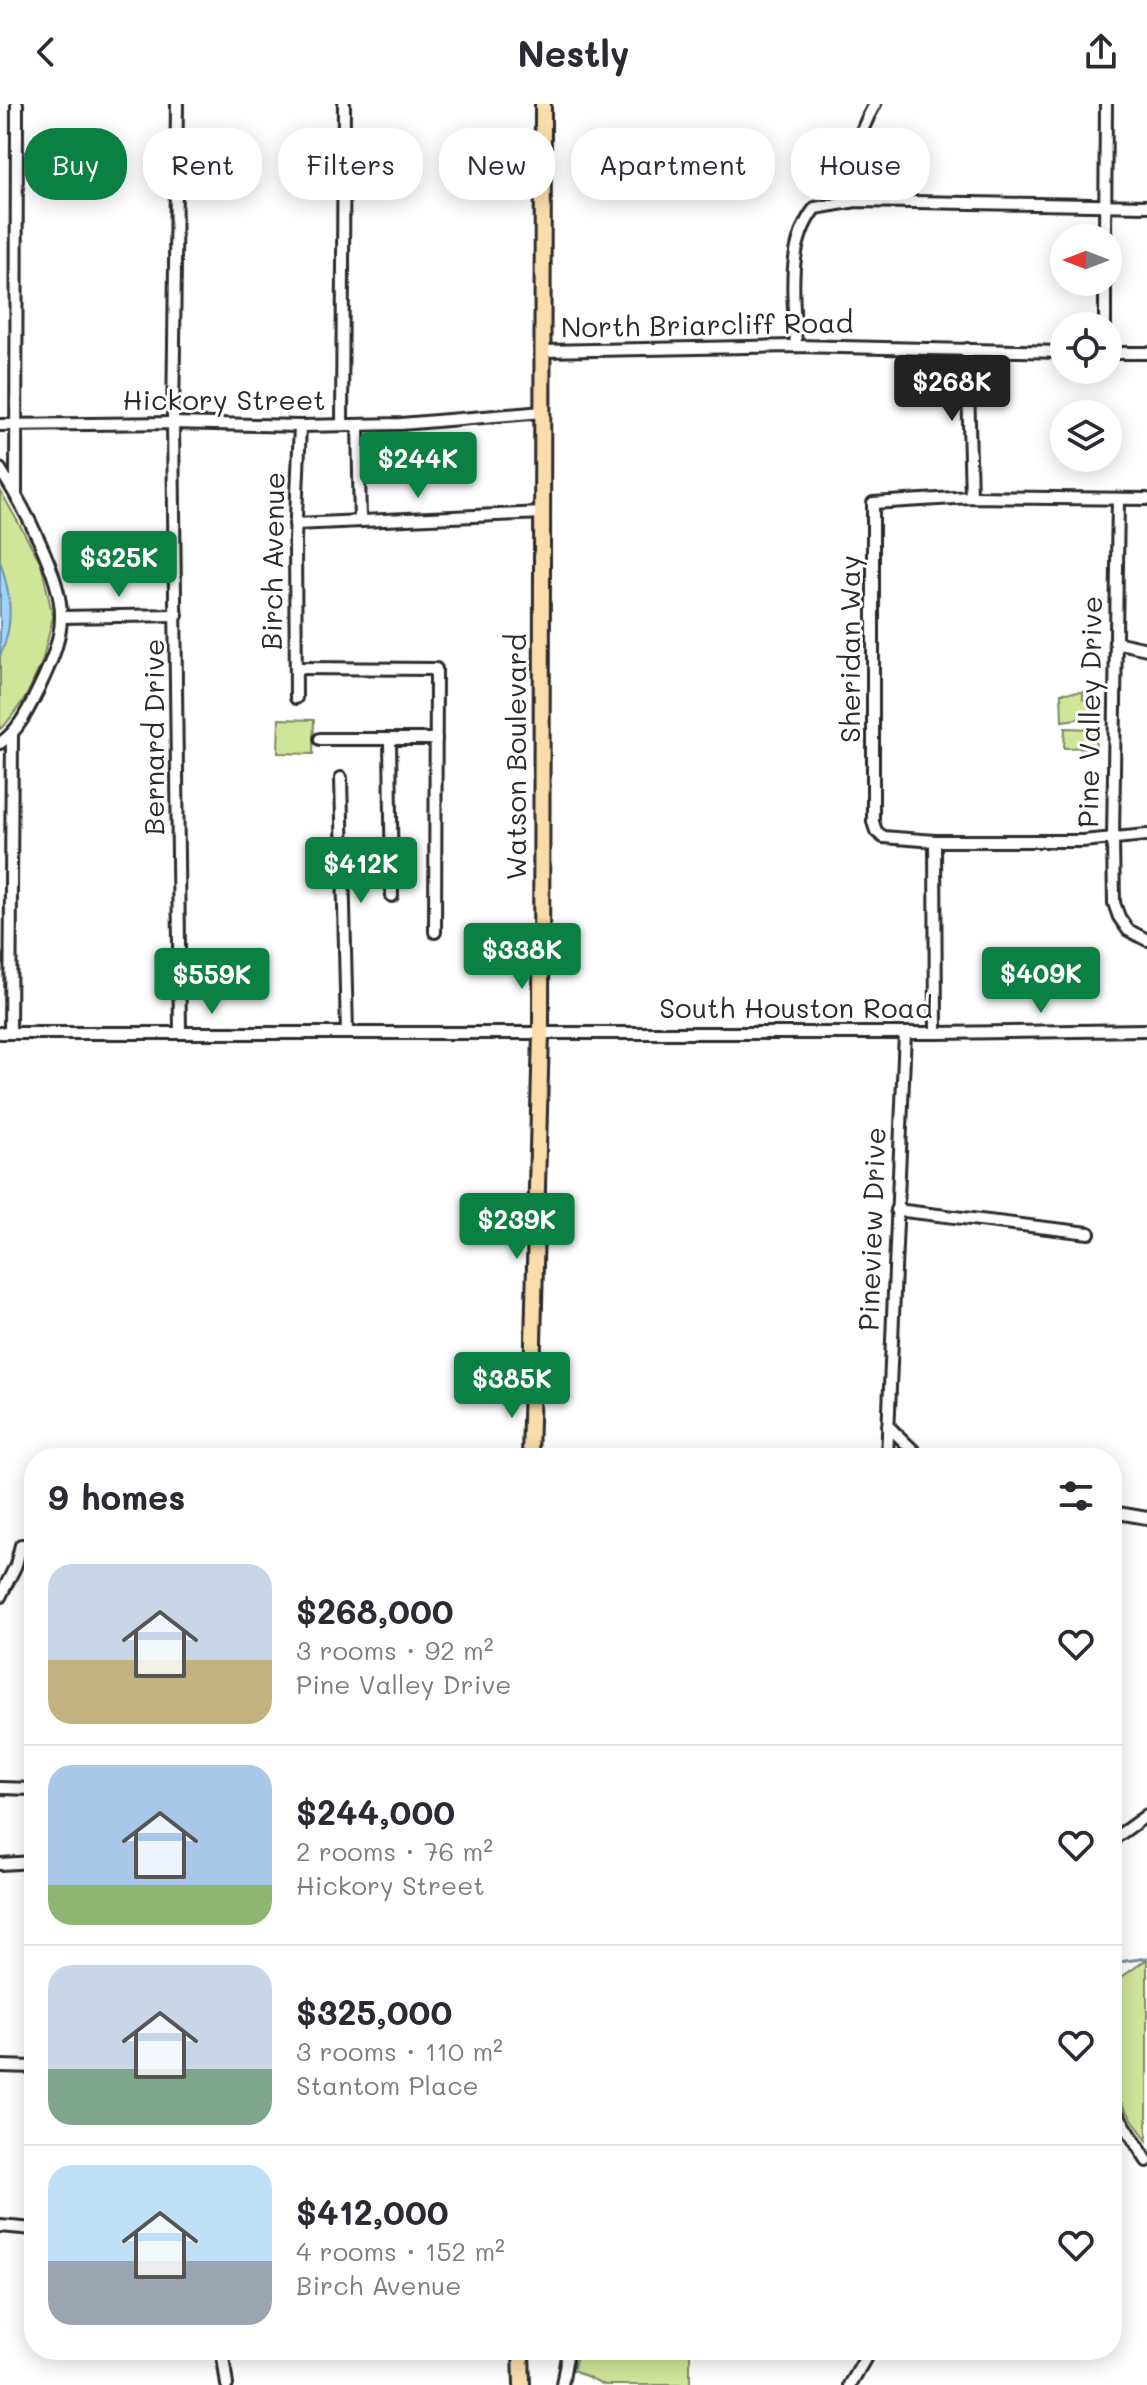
<!DOCTYPE html>
<html lang="en">
<head>
<meta charset="utf-8">
<style>
  :root { --surface:#fff; --page:#f2f2f3; --text:#2b2b33; --muted:#7c7c81; --line:#e1e1e2; --accent:#0b8043 }
  body { margin:0; font-family:Mali,sans-serif; background:var(--page); color:var(--text); height:100vh; display:flex; flex-direction:column; font-size:30px; white-space:nowrap }
  * { box-sizing:border-box; margin:0 }
  p { font-size:26px; color:var(--muted) }
  .icon { flex:none; width:44px; height:44px; fill:none; stroke:currentColor; stroke-width:2; stroke-linecap:round; stroke-linejoin:round }
  .map { position:relative; flex:1; overflow:hidden }
  .sheet { position:absolute; left:24px; top:1344px; width:1098px; height:912px; display:flex; flex-direction:column; background:var(--surface); border-radius:32px; box-shadow:0 4px 20px #0003 }
  .sheet>* { flex:none }
  .top-card { position:absolute; left:24px; top:24px; width:1100px; height:72px; display:flex; gap:16px }
  .needle { width:52px; rotate:270deg }
  .controls { position:absolute; left:1050px; top:120px; display:grid; gap:16px }
  .controls a { display:grid; place-items:center; width:72px; height:72px; border-radius:50%; background:var(--surface); box-shadow:0 4px 20px #0003; font-size:40px }
  .price { position:absolute; translate:-50% -68px; padding:0 18px; border-radius:8px; background:var(--accent); color:#fff; font-size:26px; line-height:52px; filter:drop-shadow(0 2px 4px #0008) }
  .price::after { content:''; position:absolute; left:50%; top:48px; width:24px; height:18px; margin-left:-12px; background:inherit; clip-path:polygon(0 0,100% 0,50% 100%) }
  .price.selected { background:#222; color:#fff }
  ul { padding:0; list-style:none }
  li { display:flex; align-items:center; gap:24px; height:200px; padding:0 24px }
  li+li { border-top:2px solid var(--line) }
  li span { display:grid; place-items:center; flex:none; width:224px; height:160px; border-radius:24px; color:#555 }
  li>.icon { margin-inline-start:auto }
  span .icon { width:96px; height:96px; fill:#fffc; stroke-width:1 }
  li b { font-size:34px }
  h2 { display:flex; justify-content:space-between; align-items:center; height:96px; padding:0 24px; font-size:34px }
  .pill { padding:0 28px; border-radius:32px; background:var(--surface); box-shadow:0 4px 20px #0003; font-size:28px; line-height:72px }
  .pill.selected { background:var(--accent); color:#fff }
  header { display:flex; justify-content:space-between; align-items:center; height:104px; padding:0 24px; background:var(--surface); font-size:36px; font-weight:700 }
  .map>svg:first-child { display:block }
  .green { fill:#d1e599; stroke:#7e8862; stroke-width:2 }
  .water { fill:#9dd3fc; stroke:#6f90a8; stroke-width:2 }
  .lines { fill:none; stroke-linecap:round; stroke-linejoin:round }
  .stream { stroke:#6f90a8; stroke-width:3 }
  .minor-casing { stroke:#2b2b2b; stroke-width:16 }
  .major-casing { stroke:#2b2b2b; stroke-width:20 }
  .minor { stroke:#fff; stroke-width:10 }
  .major { stroke:#faddab; stroke-width:14 }
  .labels { text-anchor:middle; stroke-width:6; stroke-linejoin:round; paint-order:stroke }
  .street-label { font-size:28px; fill:#2b2b2b; stroke:#fff }
</style>
</head>
<body>
<header><svg class="icon" aria-label="back" viewBox="0 0 24 24"><path d="M15 5l-7 7 7 7"/></svg>Nestly<svg class="icon" aria-label="share" viewBox="0 0 24 24"><path d="M12 15V3M7 8l5-5 5 5M5 13v7h14v-7"/></svg></header>
<div class="map">
<svg width="1147" height="2281" viewBox="0 0 1147 2281">
  <rect width="100%" height="100%" fill="#fff"/>
  <filter id="ink" filterUnits="userSpaceOnUse"><feTurbulence type="fractalNoise" baseFrequency=".0125" numOctaves="2"/><feDisplacementMap in="SourceGraphic" scale="16" xChannelSelector="R" yChannelSelector="G"/><feConvolveMatrix kernelMatrix="1 2 1 2 8 2 1 2 1" color-interpolation-filters="sRGB"/></filter>
  <g filter="url(#ink)">
    <!-- green -->
    <g class="green">
      <path d="M0,386L41,459L53,513L42,558L26,593L5,621L0,625Z"/>
      <path d="M1083,588V596H1095L1096,609H1085L1084,614L1062,617L1061,589Z"/>
      <path d="M279,615L314,616L313,650L278,649Z"/>
      <path d="M1065,624L1096,625V643L1064,644Z"/>
      <path d="M1147,1855V2037L1112,1985V1880Z"/>
      <path d="M579,2246H690V2281H605L573,2266Z"/>
    </g>
    <!-- water -->
    <path class="water" d="M0,457C11,490 15,519 0,552Z"/>
    <g class="lines">
      <!-- stream -->
      <path class="stream" d="M1112,1859L1147,1854"/>
      <!-- minor casing -->
      <g class="minor-casing">
        <g id="minor">
          <path d="M177,0L173,319L180,929"/>
          <path d="M856,97C855,55 853,38 875,0"/>
          <path d="M1105,134L1106,0"/>
          <path d="M1105,222V178"/>
          <path d="M796,242C794,197 785,142 815,104L856,97L1147,102"/>
          <path d="M967,245L971,393"/>
          <path d="M543,247L796,242L1064,248"/>
          <path d="M1108,249H1147"/>
          <path d="M0,321L173,319L300,322L401,320L543,308"/>
          <path d="M342,321L344,0"/>
          <path d="M358,321L360,417"/>
          <path d="M0,365C22,400 62,472 61,513C61,537 49,563 39,584C29,604 19,627 0,639"/>
          <path d="M16,391L17,0"/>
          <path d="M1118,395L1113,735L1114,799L1119,813L1128,826L1147,836"/>
          <path d="M1147,395L971,393L873,399V718L876,727L883,733L935,737H1082L1147,731"/>
          <path d="M295,420L542,409"/>
          <path d="M61,513L177,511"/>
          <path d="M1115,538L1147,545"/>
          <path d="M296,564L436,565L435,828"/>
          <path d="M296,594L295,436L300,322"/>
          <path d="M320,635H436"/>
          <path d="M390,635L392,792"/>
          <path d="M341,674L347,929"/>
          <path d="M935,737L936,929"/>
          <path d="M0,929H936L1147,926"/>
          <path d="M10,929L12,631"/>
          <path d="M896,1106L1089,1129"/>
          <path d="M888,1322L919,1352L925,1354"/>
          <path d="M887,1354L905,929"/>
          <path d="M1112,1408L1147,1414"/>
          <path d="M0,1493L16,1461L21,1441L34,1442"/>
          <path d="M0,1684L34,1685"/>
          <path d="M1112,1736L1147,1711"/>
          <path d="M0,1760L34,1758"/>
          <path d="M0,1962L34,1963"/>
          <path d="M1112,2001L1147,2057"/>
          <path d="M0,2122L34,2125"/>
          <path d="M222,2246L227,2281"/>
          <path d="M562,2281L568,2246"/>
          <path d="M850,2281L870,2246"/>
        </g>
      </g>
      <!-- major casing -->
      <g class="major-casing">
        <g id="major">
          <path d="M530,1354L541,929L543,0"/>
          <path d="M521,2246L522,2281"/>
        </g>
      </g>
      <!-- minor -->
      <use href="#minor" class="minor"/>
      <!-- major -->
      <use href="#major" class="major"/>
    </g>
  </g>
  <g class="labels">
    <!-- street labels -->
    <g class="street-label">
      <text transform="translate(707 221) rotate(-1)" y="10">North Briarcliff Road</text>
      <text x="224" y="306">Hickory Street</text>
      <text transform="translate(273 457) rotate(-89)" y="10">Birch Avenue</text>
      <text transform="translate(850 545) rotate(-90)" y="10">Sheridan Way</text>
      <text transform="translate(1090 608) rotate(-89)" y="10">Pine Valley Drive</text>
      <text transform="translate(154 633) rotate(-90)" y="10">Bernard Drive</text>
      <text transform="translate(516 653) rotate(-90)" y="10">Watson Boulevard</text>
      <text x="796" y="914">South Houston Road</text>
      <text transform="translate(872 1125) rotate(-88)" y="10">Pineview Drive</text>
    </g>
  </g>
</svg>
<div class="controls">
<a><svg class="needle" viewBox="-14 -14 28 28"><path d="M0-13l5 13h-10z" fill="#e53935"/><path d="M0 13l5-13h-10z" fill="#7c7c81"/></svg></a>
<a><svg class="icon" aria-label="locate" viewBox="0 0 24 24"><circle cx="12" cy="12" r="6"/><path d="M12 2v4M12 18v4M2 12h4M18 12h4"/></svg></a>
<a><svg class="icon" aria-label="layers" viewBox="0 0 24 24"><path d="M12 4l9 5-9 5-9-5zM3 14l9 5 9-5"/></svg></a>
</div>
<b class="price selected" style="left:952px;top:319px">$268K</b>
<b class="price" style="left:418px;top:396px">$244K</b>
<b class="price" style="left:119px;top:495px">$325K</b>
<b class="price" style="left:361px;top:801px">$412K</b>
<b class="price" style="left:522px;top:887px">$338K</b>
<b class="price" style="left:1041px;top:911px">$409K</b>
<b class="price" style="left:212px;top:912px">$559K</b>
<b class="price" style="left:517px;top:1157px">$239K</b>
<b class="price" style="left:512px;top:1316px">$385K</b>
<div class="top-card">
<a class="pill selected">Buy</a>
<a class="pill">Rent</a>
<a class="pill">Filters</a>
<a class="pill">New</a>
<a class="pill">Apartment</a>
<a class="pill">House</a>
</div>
<section class="sheet">
<h2>9 homes<svg class="icon" aria-label="filters" viewBox="0 0 24 24"><path d="M4 7h16M4 17h16"/><circle cx="9" cy="7" r="2"/><circle cx="15" cy="17" r="2"/></svg></h2>
<ul>
<li><span style="background:linear-gradient(#c9d6e8 60%,#c2b280 0)"><svg class="icon" aria-label="home" viewBox="0 0 24 24"><path d="M3 11l9-7 9 7M6 9v11h12V9"/></svg></span><div><b>$268,000</b><p>3 rooms · 92 m²</p><p>Pine Valley Drive</p></div><svg class="icon" aria-label="heart" viewBox="0 0 24 24"><path d="M12 20l-8-8c-3-5 5-10 8-4 3-6 11-1 8 4z"/></svg></li>
<li><span style="background:linear-gradient(#a9c7e8 75%,#8fb573 0)"><svg class="icon" aria-label="home" viewBox="0 0 24 24"><path d="M3 11l9-7 9 7M6 9v11h12V9"/></svg></span><div><b>$244,000</b><p>2 rooms · 76 m²</p><p>Hickory Street</p></div><svg class="icon" aria-label="heart" viewBox="0 0 24 24"><path d="M12 20l-8-8c-3-5 5-10 8-4 3-6 11-1 8 4z"/></svg></li>
<li><span style="background:linear-gradient(#c9d6e8 65%,#7fa58c 0)"><svg class="icon" aria-label="home" viewBox="0 0 24 24"><path d="M3 11l9-7 9 7M6 9v11h12V9"/></svg></span><div><b>$325,000</b><p>3 rooms · 110 m²</p><p>Stantom Place</p></div><svg class="icon" aria-label="heart" viewBox="0 0 24 24"><path d="M12 20l-8-8c-3-5 5-10 8-4 3-6 11-1 8 4z"/></svg></li>
<li><span style="background:linear-gradient(#bfe0f5 60%,#9aa5b1 0)"><svg class="icon" aria-label="home" viewBox="0 0 24 24"><path d="M3 11l9-7 9 7M6 9v11h12V9"/></svg></span><div><b>$412,000</b><p>4 rooms · 152 m²</p><p>Birch Avenue</p></div><svg class="icon" aria-label="heart" viewBox="0 0 24 24"><path d="M12 20l-8-8c-3-5 5-10 8-4 3-6 11-1 8 4z"/></svg></li>
</ul>
</section>
</div>
</body>
</html>
